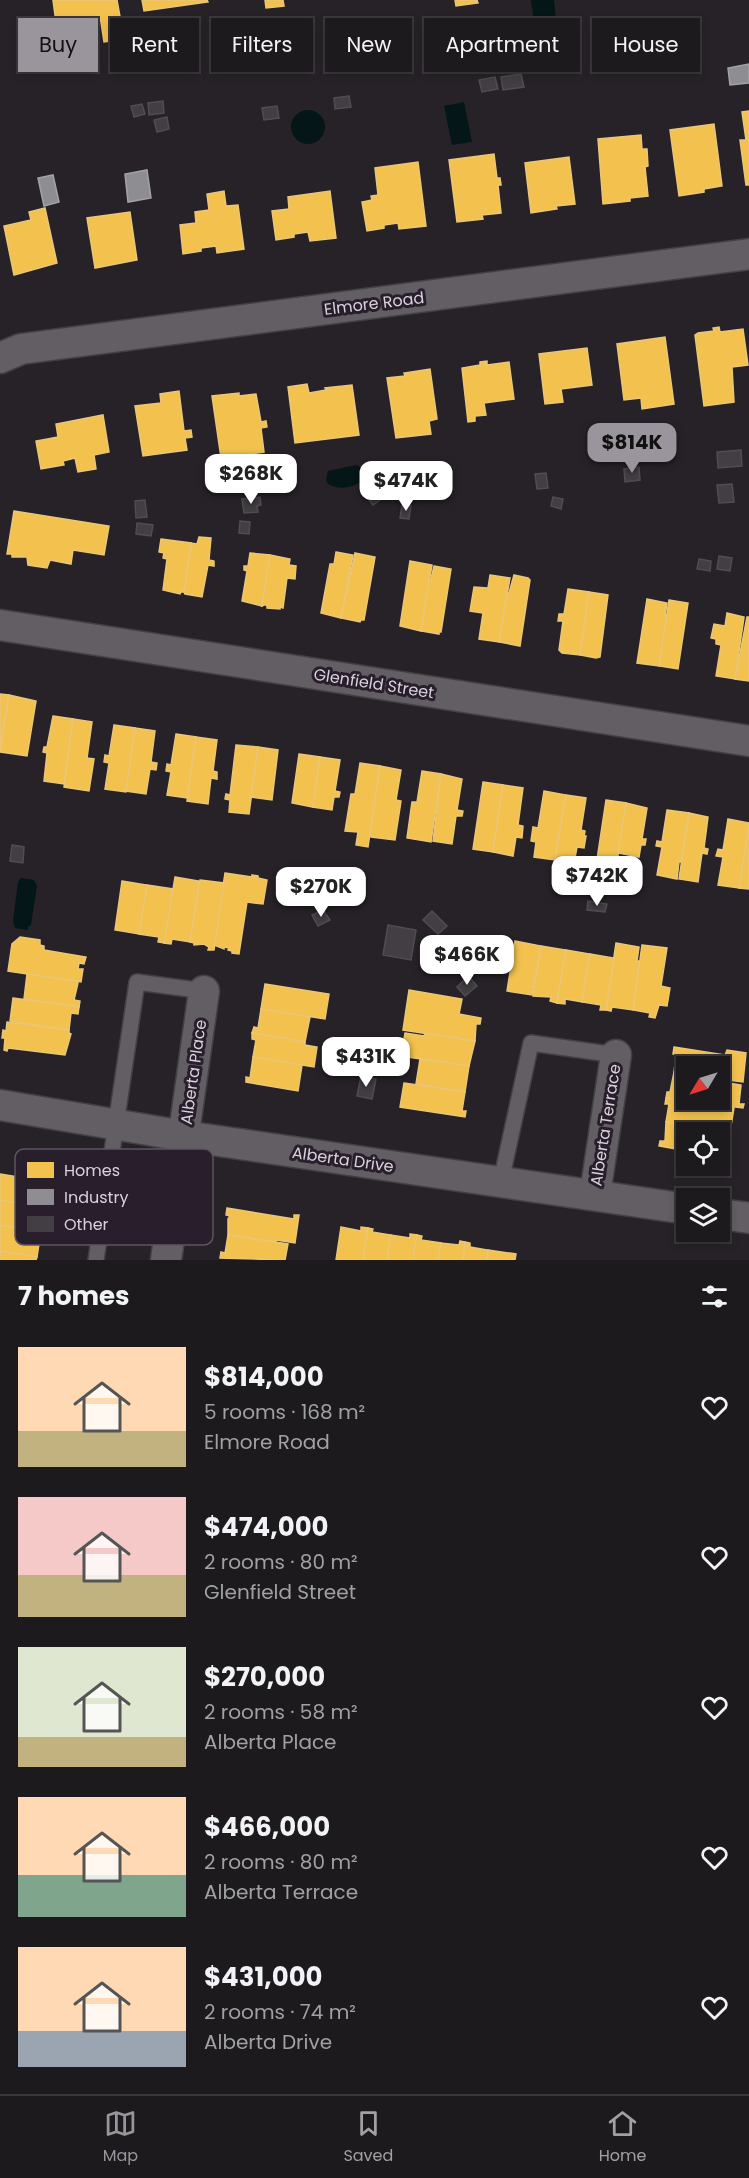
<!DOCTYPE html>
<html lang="en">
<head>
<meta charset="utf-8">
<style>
  :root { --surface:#1d1a1e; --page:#252327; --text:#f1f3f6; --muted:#a0a1a4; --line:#3b383c; --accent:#9a949c }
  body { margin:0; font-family:Poppins,sans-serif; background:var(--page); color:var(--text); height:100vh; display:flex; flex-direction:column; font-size:22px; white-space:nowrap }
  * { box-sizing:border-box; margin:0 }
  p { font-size:20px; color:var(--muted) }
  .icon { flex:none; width:33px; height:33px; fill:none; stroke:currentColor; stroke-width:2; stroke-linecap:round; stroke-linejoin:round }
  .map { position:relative; height:1260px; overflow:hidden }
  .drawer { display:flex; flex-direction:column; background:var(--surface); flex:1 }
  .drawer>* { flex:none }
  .top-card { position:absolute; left:18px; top:18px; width:714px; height:54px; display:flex; gap:12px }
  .needle { width:39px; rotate:232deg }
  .fabs { position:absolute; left:676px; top:1056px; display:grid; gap:12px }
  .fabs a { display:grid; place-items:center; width:54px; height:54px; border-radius:0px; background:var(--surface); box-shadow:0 3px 9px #0003,0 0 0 2px var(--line); font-size:30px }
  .price { position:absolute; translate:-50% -51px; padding:0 14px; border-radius:12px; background:#fff; color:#222; font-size:20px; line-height:39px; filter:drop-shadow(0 2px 3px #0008) }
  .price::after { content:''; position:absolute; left:50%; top:36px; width:18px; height:14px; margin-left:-9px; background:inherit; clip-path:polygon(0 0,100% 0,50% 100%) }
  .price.current { background:var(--accent); color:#111 }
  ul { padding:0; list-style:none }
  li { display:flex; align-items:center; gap:18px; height:150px; padding:0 18px }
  li span { display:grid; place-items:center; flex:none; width:168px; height:120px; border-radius:0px; color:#555 }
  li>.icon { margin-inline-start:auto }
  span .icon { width:72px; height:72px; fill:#fffc; stroke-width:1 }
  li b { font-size:26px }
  h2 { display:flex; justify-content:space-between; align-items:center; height:72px; padding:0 18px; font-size:26px }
  .tag { padding:0 21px; border-radius:0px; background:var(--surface); box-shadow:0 3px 9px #0003,0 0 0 2px var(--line); font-size:21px; line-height:54px }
  .tag.current { background:var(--accent); color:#111 }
  .dock { display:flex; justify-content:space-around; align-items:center; height:84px; border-top:2px solid var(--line); background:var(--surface); font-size:16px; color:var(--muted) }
  .dock a { display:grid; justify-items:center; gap:3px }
  .dock .current { color:var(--accent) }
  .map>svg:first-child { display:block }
  .water { fill:#051618 }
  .homes { fill:#f2c14e; stroke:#eac678; stroke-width:1.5 }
  .industry { fill:#8d8d92; stroke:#a4a2a8; stroke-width:1.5 }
  .building { fill:#423e43; stroke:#514c52; stroke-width:1.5 }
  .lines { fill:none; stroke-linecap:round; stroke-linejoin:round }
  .lane-casing { stroke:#443f45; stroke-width:18 }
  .street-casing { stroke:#443f45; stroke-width:33 }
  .lane { stroke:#625e64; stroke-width:15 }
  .street { stroke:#625e64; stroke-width:30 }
  .labels { text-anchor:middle; stroke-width:6; stroke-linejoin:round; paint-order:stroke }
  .street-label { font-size:16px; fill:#d8d2db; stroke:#291e2c }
  .key { fill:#291e2c; stroke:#5e5461; stroke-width:1.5 }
  .key-label { font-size:16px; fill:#d8d2db }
</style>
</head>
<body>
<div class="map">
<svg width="749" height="1260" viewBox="0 0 749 1260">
  <rect width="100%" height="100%" fill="#272228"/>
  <!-- water -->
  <g class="water">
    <path d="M531,0H554L557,29L547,35L535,31Z"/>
    <path d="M464,102L472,142L452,145L444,106Z"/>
    <circle cx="308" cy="127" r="17"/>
    <path d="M356,465L360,467L365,474C362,488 338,491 328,484L326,480L328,471Z"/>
    <path d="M21,878L34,880L37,886L31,925L28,927V930L15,928L13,922L18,882Z"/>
  </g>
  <!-- homes -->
  <g class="homes">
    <path d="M53,0H117L124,39L104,42L100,16L56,23Z"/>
    <path d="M142,0H207L208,2L144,11Z"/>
    <path d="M265,0H283L284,6L266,8Z"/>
    <path d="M455,0H477L478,3L456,6Z"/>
    <path d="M749,111V185H746L740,140H746L742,112Z"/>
    <path d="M714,124L722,186L704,189V192L679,196L670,130Z"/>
    <path d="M641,135L642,149H647L648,166L645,167L648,196L630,198V201L603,204L598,139Z"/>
    <path d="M494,154L497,178H500L501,185H498L501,213L482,215L483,219L457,222L449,160Z"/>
    <path d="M569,157L575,204L556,206L557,209L531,213L525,163Z"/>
    <path d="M418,162L426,226L399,229L398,223L384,225V228L367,231L362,202L372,200L371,196L378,195L375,168Z"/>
    <path d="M224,191L226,206L238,205L244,249L217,253L216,246L201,248V251L183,254L180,225L196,223L195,212L209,210L207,194Z"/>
    <path d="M330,191L336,238L310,241L308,232L294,234V237L276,240L272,211L289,209L288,197Z"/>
    <path d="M45,208L57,263L14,275L4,226L31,220L29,212Z"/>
    <path d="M130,212L137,260L95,268L87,218Z"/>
    <path d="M719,327L720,332L743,329L748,365L732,367L734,402L704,406L695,335L698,333L714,331L713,328Z"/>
    <path d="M665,337L674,404L642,409L641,398L624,400L617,344Z"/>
    <path d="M587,348L592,385L561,389L563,402L545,404L539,354Z"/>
    <path d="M487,361V365L509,362L514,399L484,403L486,415L475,416V421L468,422L462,368L480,365V362Z"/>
    <path d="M430,369L437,419L429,421L431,434L396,438L387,378L405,376L404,373Z"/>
    <path d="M307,384L309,393L326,390L325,388L352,385L359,435L295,443L288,387Z"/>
    <path d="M179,391L184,431L191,430L192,437L185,438L187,450L143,456L135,406L161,403L160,394Z"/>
    <path d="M239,393V396L256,394L261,422L266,421L267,427L261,428L264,452L221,458L212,396Z"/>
    <path d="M103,415L109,452L94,455L96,469L78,472L75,458L63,461L64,465L41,469L36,441L58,437L56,424Z"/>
    <path d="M14,511L109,526L104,555L73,550L71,564L50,560L47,568L28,565L27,557H12V554H7Z"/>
    <path d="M199,537L211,538L209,560L214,561V566L208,565L202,597L185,594L184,592L191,543L197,544Z"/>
    <path d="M161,539L191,543L184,592H181L180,594L163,590L167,559L163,558L164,553L159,552Z"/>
    <path d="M336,552L353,555L341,618L321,613L330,564H334Z"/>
    <path d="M250,553L270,555L262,606L242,601L247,571L244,570V566H248Z"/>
    <path d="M355,553L375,557L364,620H361L360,622L341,618Z"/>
    <path d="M270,555L290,559L289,565L296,566L295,579L287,578L283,608L280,607V609L267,608V605H264L262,606Z"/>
    <path d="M410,561L432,565L421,631L400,626Z"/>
    <path d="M434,566L451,569L441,632H439V634L421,631L429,579H431Z"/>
    <path d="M490,575L510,578L499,642L479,639L483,613L470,611L474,587L488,588Z"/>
    <path d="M514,575L528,578L530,580L520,646L499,642L507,593H509Z"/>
    <path d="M568,589L589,592L580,655L562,653L559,650L563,621H558L559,614H564Z"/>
    <path d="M589,592L608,595L600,657L596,658L580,655Z"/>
    <path d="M647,599L667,603L665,616H667L659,666L637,663Z"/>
    <path d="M669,600L688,603L678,669L659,666Z"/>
    <path d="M727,613L744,617L735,679L716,676L721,645L716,644V639L711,638L714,624L725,626Z"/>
    <path d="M747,617H749V681L735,679Z"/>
    <path d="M0,694L9,695L0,751Z"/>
    <path d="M9,695L36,701L27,756L0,752Z"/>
    <path d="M53,716L73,719L64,784L44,781L47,753L43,752L44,747H47Z"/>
    <path d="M73,719L92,722L87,758L94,759L89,791L64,787Z"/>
    <path d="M114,725L135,728L126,792L105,789L109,763L104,762L105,755L109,756Z"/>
    <path d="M135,728L155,731L151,762L157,763L156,770L150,769L146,794L126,791Z"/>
    <path d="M176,734L196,737L187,798L167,795L171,772L166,771L167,764L171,765Z"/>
    <path d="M196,737L217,740L213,771L217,772V779L211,778L208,804L187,801Z"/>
    <path d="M236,745L258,747L249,814L229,812L230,800L225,799L226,794L230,795Z"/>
    <path d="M258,747L278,750L272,800L251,797Z"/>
    <path d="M299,754L320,757L313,807L292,803Z"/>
    <path d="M320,757L340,760L335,791L340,792L339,797H334L332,810L313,807Z"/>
    <path d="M360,763L380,766L368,847L356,845L358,832L345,831L351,794H355Z"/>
    <path d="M380,766L401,770L396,800L401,801L395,840L371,837L370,834Z"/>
    <path d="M422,771L441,774L431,842L407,838L412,802H417Z"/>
    <path d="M441,774L462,779L457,810L463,811L462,816H456L452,844L433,841Z"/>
    <path d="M483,782L503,785L493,852L473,849Z"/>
    <path d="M503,785L523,788L518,825L523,826L522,838L516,837L513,856L493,852Z"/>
    <path d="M544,791L566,795L555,860L534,857L536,842L531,841L533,827L538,828Z"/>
    <path d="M566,795L586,798L581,830L585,831L584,836H586L584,848L577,847L574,863L555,860Z"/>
    <path d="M606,800L626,803L616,869L596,866Z"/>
    <path d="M626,803L647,808L642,839H646L645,845H641L639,857L618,853Z"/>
    <path d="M667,810L689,813L681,862H679L677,879L657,875L662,847L656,846L657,841L662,842Z"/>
    <path d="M689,813L708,817L704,848L708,849L707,854L702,853L698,882L679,879Z"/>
    <path d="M728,819L749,823L739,888L718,885L723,857L716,856L718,849L723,850Z"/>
    <path d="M749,824V889L739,888Z"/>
    <path d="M225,873L252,877V875L258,876V878L267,880L263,904L247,902L239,954L232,953V951L228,950L229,948L224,947V949L214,945Z"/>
    <path d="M175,877L199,881L190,942L172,939L171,944L164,943Z"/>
    <path d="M200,880L224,883L214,950H208L209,947L204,944L194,945V943L190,942Z"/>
    <path d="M122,881L147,885L139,934L115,930Z"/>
    <path d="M147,885L173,889L164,943L158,942L159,937L139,934Z"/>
    <path d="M20,937L40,940V945L44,946V950L86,957L84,964L79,963L78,969H83L81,982L8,971L12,944Z"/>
    <path d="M515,941L541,946L532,995L507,991Z"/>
    <path d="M616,943L639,947L637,961H640L633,1010L612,1007L611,1011L606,1010Z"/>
    <path d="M642,945L667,948L661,986L670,988L667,1006L659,1005L655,1018L649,1017L650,1013L633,1010Z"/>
    <path d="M541,946L566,950L557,1003L550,1001L551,997L533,996Z"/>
    <path d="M566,950L590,954L582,1002L565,999V1004L557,1003Z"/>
    <path d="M590,954L614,958L606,1010H600L601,1005L582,1002Z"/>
    <path d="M27,974L76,981L78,983L74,1000L80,1001L79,1007L24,999Z"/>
    <path d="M265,984L329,994L325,1019L261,1009Z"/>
    <path d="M409,990L462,999L459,1014L481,1018L480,1024H476L475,1041L403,1030Z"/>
    <path d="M13,998L79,1007L78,1014L71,1013L69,1030L20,1023L10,1021Z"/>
    <path d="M261,1009L310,1017L305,1042L252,1033L254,1027L258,1028Z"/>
    <path d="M7,1022L69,1030V1033L71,1034L65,1055L8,1048L7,1051L4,1050L5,1038H2L3,1030L6,1031Z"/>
    <path d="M252,1033L305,1042V1045L317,1047L314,1067L253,1057L256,1040L252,1039Z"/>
    <path d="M405,1033L424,1036L425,1033L475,1041L469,1066L401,1056Z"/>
    <path d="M674,1047L725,1055L727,1050L746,1053L743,1082L720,1079V1066H687V1074L674,1072L676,1055L673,1054Z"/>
    <path d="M253,1057L302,1065L298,1091L246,1082V1077L250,1078Z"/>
    <path d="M420,1059L469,1066L465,1092L416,1084Z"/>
    <path d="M674,1072L687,1074V1100H720V1079H724V1082L741,1085L739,1104H744L743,1108L666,1098L667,1092H670Z"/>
    <path d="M404,1083L465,1092L462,1111H466L465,1117L400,1107Z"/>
    <path d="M666,1098L734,1108L730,1132L666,1122L669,1104H665Z"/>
    <path d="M666,1122L730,1132L727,1157L720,1156V1132H687V1151L659,1146L660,1141H665Z"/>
    <path d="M0,1174L49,1182L48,1183L52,1184L51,1190L48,1189L45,1208L0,1200Z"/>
    <path d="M0,1200L45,1208L41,1231L0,1225Z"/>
    <path d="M227,1208L294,1219V1215H299L295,1243L276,1240V1242L228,1235V1219L230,1216L226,1215Z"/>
    <path d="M0,1225L41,1231L37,1257L0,1251Z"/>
    <path d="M341,1227L361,1231V1227L368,1228L363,1260H336Z"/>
    <path d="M368,1228L373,1229L372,1232L391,1235L387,1260H363Z"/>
    <path d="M410,1234L417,1235L413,1260H387L391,1235L410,1238Z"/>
    <path d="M228,1235L288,1244L285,1260L220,1258L221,1252L225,1253Z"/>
    <path d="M417,1235L422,1236L421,1240L441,1243L438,1260H413Z"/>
    <path d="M460,1241L465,1242L463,1260H438L441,1243L459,1245Z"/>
    <path d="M465,1242L470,1243V1247L488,1250L487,1260H463Z"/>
    <path d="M488,1250L516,1254L515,1260H487Z"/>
    <path d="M0,1251L37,1257L36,1260H0Z"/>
  </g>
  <!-- industry -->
  <g class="industry">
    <path d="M749,64V83L730,85L728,68Z"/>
    <path d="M147,170L151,198L128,202L125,174Z"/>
    <path d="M53,175L59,202L44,206L38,178Z"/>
  </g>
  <!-- building -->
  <g class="building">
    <path d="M616,27L617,41L607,42L605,28Z"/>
    <path d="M520,37L524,63L509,65L505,39Z"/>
    <path d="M639,40L640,54L625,55L624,41Z"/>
    <path d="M521,74L524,87L503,90L501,77Z"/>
    <path d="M495,77L498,89L482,92L479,80Z"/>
    <path d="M349,96L351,107L335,109L334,98Z"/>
    <path d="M163,101L164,113L149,115L148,103Z"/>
    <path d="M142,104L145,114L134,117L131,106Z"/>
    <path d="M277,106L279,118L264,120L262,108Z"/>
    <path d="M167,117L169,129L157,132L154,120Z"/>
    <path d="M741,450L742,466L718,468L717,452Z"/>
    <path d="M639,467L640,480L625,482L624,469Z"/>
    <path d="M546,473L548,488L537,489L535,474Z"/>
    <path d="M401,481L403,494L387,497L385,484Z"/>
    <path d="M732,484L734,502L719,503L717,485Z"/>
    <path d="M376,489L383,498L373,505L367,497Z"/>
    <path d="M260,497L261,505L257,506L258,512L244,513L242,499Z"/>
    <path d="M553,497L563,499L561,509L551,506Z"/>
    <path d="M145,500L147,517L136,518L135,501Z"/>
    <path d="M402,505L411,506L409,519L400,518Z"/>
    <path d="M240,521L250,522L249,534L239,533Z"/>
    <path d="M137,523L153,525L151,536L136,534Z"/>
    <path d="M719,556L732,558L730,571L717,569Z"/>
    <path d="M699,559L711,561L710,571L697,569Z"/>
    <path d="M12,845L24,847L23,863L10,861Z"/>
    <path d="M588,901L607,904L605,912L587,910Z"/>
    <path d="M323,910L330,920L318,926L312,915Z"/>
    <path d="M432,911L447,926L438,934L423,920Z"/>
    <path d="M388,925L416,930L411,960L383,955Z"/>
    <path d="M468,976L477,986L465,996L457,987Z"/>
    <path d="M361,1076L376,1079L372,1099L357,1096Z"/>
  </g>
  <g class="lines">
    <!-- lane casing -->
    <g class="lane-casing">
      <g id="lane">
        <path d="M501,1181L531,1043L616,1055"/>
        <path d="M96,1260L137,982L204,991"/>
      </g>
    </g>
    <!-- street casing -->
    <g class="street-casing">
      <g id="street">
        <path d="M0,358L21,349L749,254"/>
        <path d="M0,625L749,741"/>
        <path d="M0,1105L184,1136L687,1209"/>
        <path d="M595,1194L616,1055"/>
        <path d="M720,1214L749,1218"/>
        <path d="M166,1260L204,991"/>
      </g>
    </g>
    <!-- lane -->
    <use href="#lane" class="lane"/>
    <!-- street -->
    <use href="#street" class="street"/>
  </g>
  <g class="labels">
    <!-- street labels -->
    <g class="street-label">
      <text transform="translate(374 303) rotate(-7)" y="6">Elmore Road</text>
      <text transform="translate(374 683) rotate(9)" y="6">Glenfield Street</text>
      <text transform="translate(193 1072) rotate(-82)" y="6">Alberta Place</text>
      <text transform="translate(605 1125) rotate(-81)" y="6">Alberta Terrace</text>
      <text transform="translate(343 1159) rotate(8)" y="6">Alberta Drive</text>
    </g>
  </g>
  <!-- legend -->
  <rect x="15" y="1149" width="198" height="96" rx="9" class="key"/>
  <rect x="27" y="1162" width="27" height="16" fill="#f2c14e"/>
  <rect x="27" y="1189" width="27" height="16" fill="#8d8d92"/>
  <rect x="27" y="1216" width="27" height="16" fill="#423e43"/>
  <g class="key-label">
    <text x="64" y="1176">Homes</text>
    <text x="64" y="1203">Industry</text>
    <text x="64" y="1230">Other</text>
  </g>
</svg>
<div class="fabs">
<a><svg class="needle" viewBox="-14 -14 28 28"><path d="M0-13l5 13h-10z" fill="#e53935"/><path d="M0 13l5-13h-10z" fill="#a0a1a4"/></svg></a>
<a><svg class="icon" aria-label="locate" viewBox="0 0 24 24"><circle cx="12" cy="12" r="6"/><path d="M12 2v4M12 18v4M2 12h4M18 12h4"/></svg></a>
<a><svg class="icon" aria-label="layers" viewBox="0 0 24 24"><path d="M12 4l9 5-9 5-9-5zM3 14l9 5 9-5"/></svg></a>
</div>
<b class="price current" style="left:632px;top:474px">$814K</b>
<b class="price" style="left:251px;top:505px">$268K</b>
<b class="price" style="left:406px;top:512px">$474K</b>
<b class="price" style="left:597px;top:907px">$742K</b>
<b class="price" style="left:321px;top:918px">$270K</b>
<b class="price" style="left:467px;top:986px">$466K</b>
<b class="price" style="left:366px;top:1088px">$431K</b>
<div class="top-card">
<a class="tag current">Buy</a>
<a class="tag">Rent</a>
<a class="tag">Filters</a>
<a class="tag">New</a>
<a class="tag">Apartment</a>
<a class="tag">House</a>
</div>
</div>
<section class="drawer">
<h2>7 homes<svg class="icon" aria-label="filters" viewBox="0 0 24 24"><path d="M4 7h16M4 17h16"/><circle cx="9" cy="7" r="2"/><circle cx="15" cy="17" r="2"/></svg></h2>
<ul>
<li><span style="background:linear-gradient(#ffd9b3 70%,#c2b280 0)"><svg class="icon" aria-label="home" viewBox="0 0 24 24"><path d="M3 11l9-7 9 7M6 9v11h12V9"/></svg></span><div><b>$814,000</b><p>5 rooms · 168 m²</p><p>Elmore Road</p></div><svg class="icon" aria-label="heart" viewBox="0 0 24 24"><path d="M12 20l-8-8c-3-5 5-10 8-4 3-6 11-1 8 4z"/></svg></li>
<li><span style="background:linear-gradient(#f6c9c9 65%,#c2b280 0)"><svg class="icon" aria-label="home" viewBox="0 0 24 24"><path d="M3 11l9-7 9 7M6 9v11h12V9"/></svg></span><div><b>$474,000</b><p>2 rooms · 80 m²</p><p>Glenfield Street</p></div><svg class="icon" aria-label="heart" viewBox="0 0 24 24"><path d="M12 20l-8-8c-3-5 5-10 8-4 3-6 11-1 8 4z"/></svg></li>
<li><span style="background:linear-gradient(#dfe7d0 75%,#c2b280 0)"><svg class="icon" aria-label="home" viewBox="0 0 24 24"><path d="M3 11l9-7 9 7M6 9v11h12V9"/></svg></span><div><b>$270,000</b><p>2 rooms · 58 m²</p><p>Alberta Place</p></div><svg class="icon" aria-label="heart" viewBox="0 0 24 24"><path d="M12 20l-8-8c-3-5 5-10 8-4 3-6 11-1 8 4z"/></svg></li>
<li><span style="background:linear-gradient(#ffd9b3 65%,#7fa58c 0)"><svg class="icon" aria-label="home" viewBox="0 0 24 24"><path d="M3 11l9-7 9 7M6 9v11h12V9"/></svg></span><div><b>$466,000</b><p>2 rooms · 80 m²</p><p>Alberta Terrace</p></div><svg class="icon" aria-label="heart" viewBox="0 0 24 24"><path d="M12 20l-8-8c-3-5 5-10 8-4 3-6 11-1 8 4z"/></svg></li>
<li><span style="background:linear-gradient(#ffd9b3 70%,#9aa5b1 0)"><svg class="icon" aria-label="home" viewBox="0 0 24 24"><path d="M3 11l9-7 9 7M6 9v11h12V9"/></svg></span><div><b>$431,000</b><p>2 rooms · 74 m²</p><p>Alberta Drive</p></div><svg class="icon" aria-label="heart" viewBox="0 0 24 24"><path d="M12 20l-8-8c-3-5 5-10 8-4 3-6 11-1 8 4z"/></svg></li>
</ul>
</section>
<nav class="dock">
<a class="current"><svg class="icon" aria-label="map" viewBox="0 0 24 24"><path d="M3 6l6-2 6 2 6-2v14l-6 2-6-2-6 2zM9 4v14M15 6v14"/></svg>Map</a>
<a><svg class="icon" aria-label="saved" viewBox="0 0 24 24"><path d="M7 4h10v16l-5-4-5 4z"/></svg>Saved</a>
<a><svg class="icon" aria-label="home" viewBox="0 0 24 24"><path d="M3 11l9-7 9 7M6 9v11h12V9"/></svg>Home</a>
</nav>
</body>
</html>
